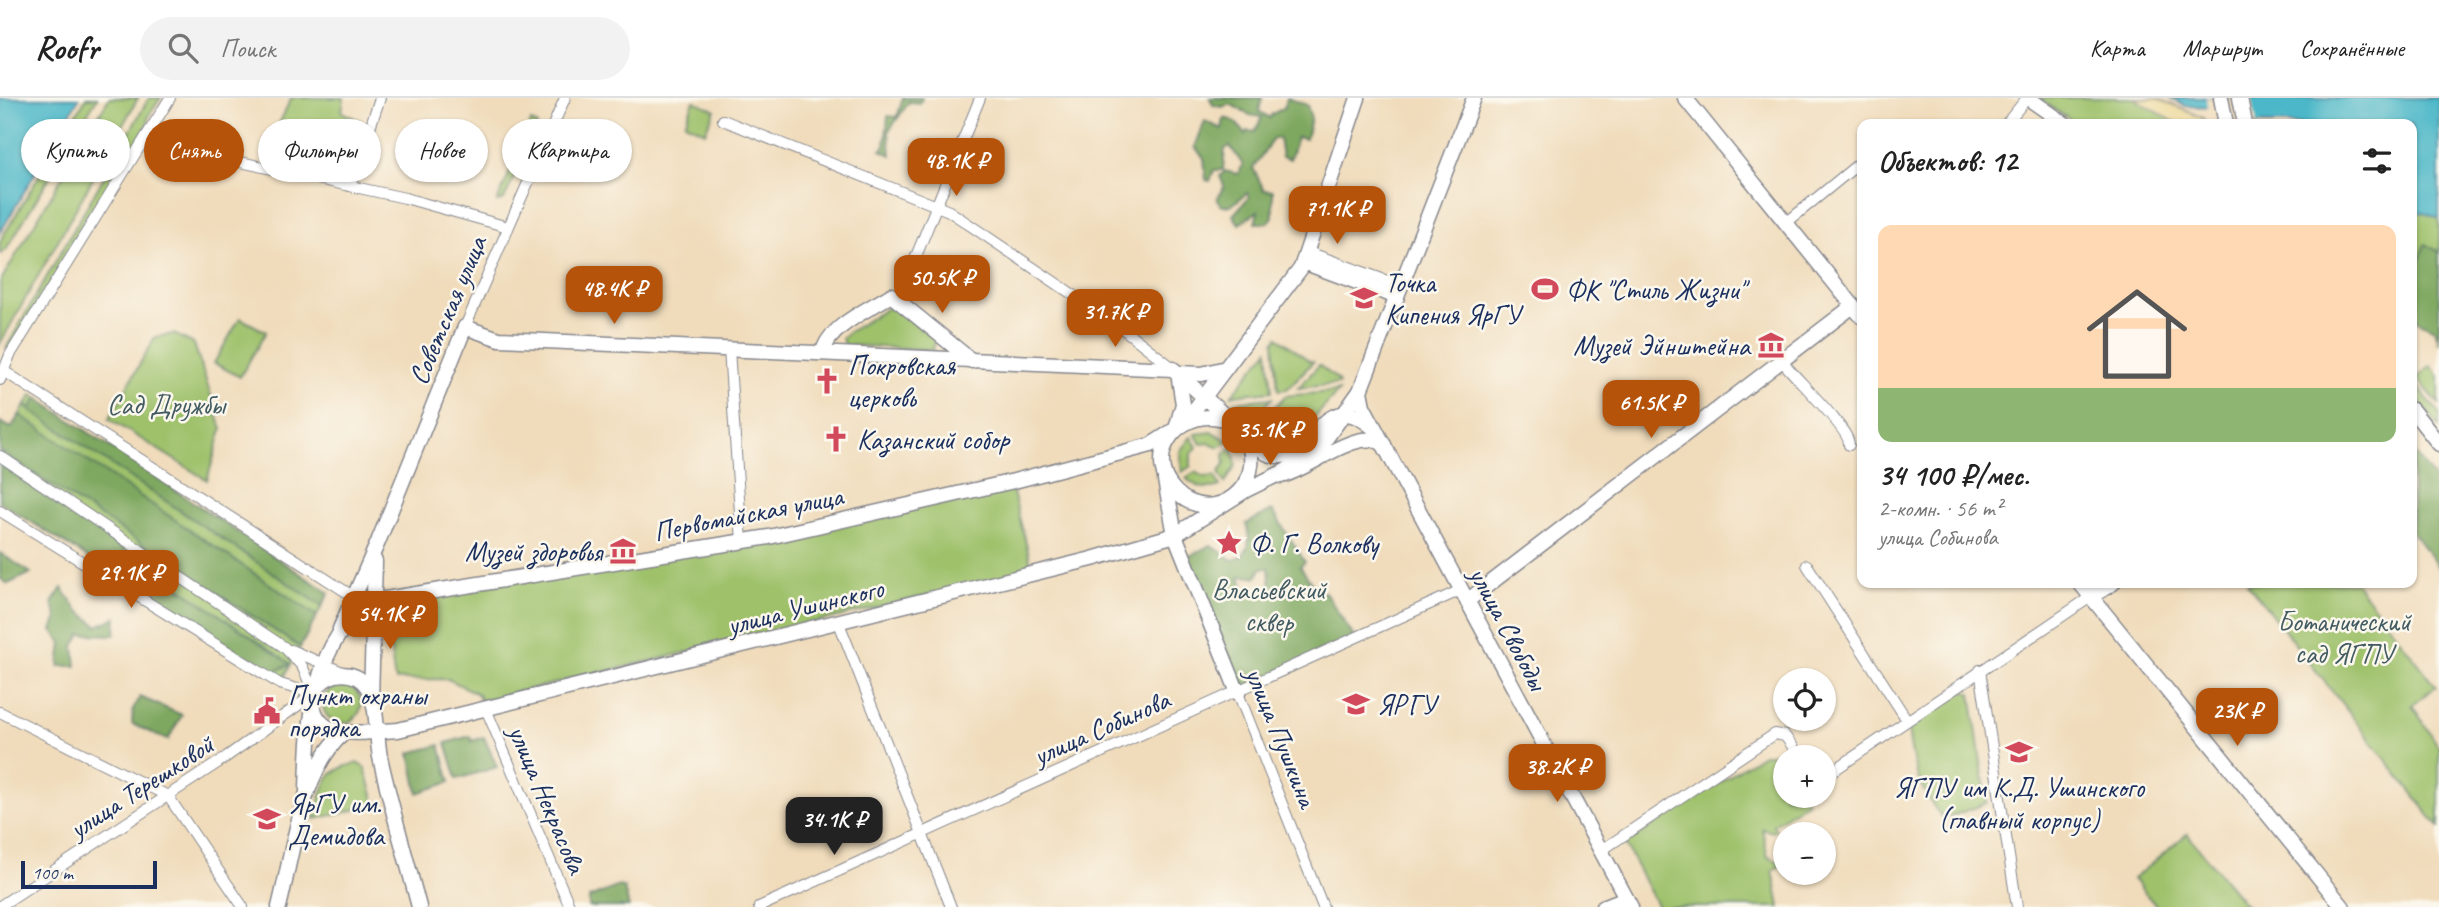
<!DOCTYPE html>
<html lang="ru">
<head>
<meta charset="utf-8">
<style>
  :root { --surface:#fff; --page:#f2f2f2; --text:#222; --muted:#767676; --line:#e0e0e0; --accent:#b45309 }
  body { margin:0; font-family:Caveat,sans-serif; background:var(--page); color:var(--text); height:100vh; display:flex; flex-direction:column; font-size:26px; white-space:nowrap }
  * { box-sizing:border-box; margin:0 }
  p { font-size:23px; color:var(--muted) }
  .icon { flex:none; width:38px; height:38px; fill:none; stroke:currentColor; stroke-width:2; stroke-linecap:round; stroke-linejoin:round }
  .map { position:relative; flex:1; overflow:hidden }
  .sheet { position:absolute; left:1857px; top:21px; width:560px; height:469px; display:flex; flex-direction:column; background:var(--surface); border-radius:14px; box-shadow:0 2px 5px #0004 }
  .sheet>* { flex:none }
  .banner { position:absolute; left:21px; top:21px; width:665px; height:63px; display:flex; gap:14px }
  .controls { position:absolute; left:1773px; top:570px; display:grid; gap:14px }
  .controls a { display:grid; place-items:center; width:63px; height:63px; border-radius:50%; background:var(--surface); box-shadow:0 2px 5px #0004; font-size:35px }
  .scale { position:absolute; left:21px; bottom:18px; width:136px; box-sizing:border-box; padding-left:7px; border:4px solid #1b2f5e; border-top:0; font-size:19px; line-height:24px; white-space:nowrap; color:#1b2f5e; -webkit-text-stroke:5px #fbf7ec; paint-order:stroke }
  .price { position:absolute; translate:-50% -60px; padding:0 16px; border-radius:14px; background:var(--accent); color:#fff; font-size:23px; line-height:46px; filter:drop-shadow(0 2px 4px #0008) }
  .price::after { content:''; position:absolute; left:50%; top:42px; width:21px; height:16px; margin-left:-10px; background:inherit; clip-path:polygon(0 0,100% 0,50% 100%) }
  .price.active { background:#222; color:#fff }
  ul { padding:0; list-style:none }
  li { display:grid; align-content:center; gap:14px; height:371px; padding:0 21px }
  li span { display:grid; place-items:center; height:217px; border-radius:14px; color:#555 }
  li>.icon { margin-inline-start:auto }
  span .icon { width:126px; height:126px; fill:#fffc; stroke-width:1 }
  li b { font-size:30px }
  h2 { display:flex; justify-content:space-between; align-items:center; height:84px; padding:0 21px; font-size:30px }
  .chip { padding:0 24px; border-radius:32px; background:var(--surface); box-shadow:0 2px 5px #0004; font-size:24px; line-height:63px }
  .chip.active { background:var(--accent); color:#fff }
  header { display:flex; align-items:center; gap:42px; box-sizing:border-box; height:98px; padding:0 35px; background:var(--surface); border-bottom:2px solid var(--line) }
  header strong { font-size:33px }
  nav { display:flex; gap:38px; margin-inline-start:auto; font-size:24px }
  .search { width:490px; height:63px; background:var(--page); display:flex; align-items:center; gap:18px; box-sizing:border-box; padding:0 24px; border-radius:38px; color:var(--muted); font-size:26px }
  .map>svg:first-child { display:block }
  .green { fill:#9ec16a; stroke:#5c7864; stroke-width:2 }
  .forest { fill:#7ea75e; stroke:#4c6b5e; stroke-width:2; fill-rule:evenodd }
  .sand { fill:#eeda9e; stroke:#84847e; stroke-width:2 }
  .water { fill:#4bb7c8; stroke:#337393; stroke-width:2 }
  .pier { fill:#f0dcbb }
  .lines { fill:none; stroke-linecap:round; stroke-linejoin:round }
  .street-casing { stroke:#86868c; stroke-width:12 }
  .secondary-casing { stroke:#86868c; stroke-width:17 }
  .primary-casing { stroke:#86868c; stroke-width:17 }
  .street { stroke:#fff; stroke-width:10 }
  .secondary { stroke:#fff; stroke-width:14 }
  .primary { stroke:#fff; stroke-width:14 }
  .labels { text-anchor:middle; stroke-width:5; stroke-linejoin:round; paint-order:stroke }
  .poi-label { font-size:28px; fill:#1b2f5e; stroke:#fbf7ec; text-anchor:start }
  .street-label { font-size:28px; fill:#1b2f5e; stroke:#fbf7ec }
  .park-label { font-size:28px; fill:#425b62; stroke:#fbf7ec }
</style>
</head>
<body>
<header>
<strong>Roofr</strong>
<div class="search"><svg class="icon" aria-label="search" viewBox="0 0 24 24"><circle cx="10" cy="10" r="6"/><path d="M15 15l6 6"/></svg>Поиск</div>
<nav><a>Карта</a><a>Маршрут</a><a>Сохранённые</a></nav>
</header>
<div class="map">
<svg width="2439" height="809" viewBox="0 0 2439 809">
  <rect width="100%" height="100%" fill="#fbf7ec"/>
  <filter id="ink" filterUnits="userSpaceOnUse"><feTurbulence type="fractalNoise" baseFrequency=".0143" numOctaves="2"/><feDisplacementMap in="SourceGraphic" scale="14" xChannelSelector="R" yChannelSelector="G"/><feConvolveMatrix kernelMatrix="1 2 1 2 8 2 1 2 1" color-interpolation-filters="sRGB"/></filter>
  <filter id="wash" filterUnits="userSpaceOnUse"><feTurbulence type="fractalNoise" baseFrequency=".00686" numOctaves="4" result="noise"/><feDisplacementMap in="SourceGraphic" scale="28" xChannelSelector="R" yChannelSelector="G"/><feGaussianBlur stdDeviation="1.57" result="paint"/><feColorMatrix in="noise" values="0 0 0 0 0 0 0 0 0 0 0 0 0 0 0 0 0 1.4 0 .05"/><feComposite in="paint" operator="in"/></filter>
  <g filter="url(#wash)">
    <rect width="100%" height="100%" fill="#f0dcbb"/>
    <!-- green -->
    <g class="green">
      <path d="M86,0H97L6,152L0,156V143Z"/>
      <path d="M109,0H138L0,246V184Z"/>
      <path d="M149,0H161L149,17L148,27L10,252L6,250Z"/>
      <path d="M291,0H344L342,14L361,23L343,76L278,64L284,47L272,42Z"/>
      <path d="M2039,0H2134L2178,26H2076Z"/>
      <path d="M694,3L715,12L705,34L685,25Z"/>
      <path d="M531,24L537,27L504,102L497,104Z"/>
      <path d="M2415,110L2439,120V154L2418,166L2412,160V111Z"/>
      <path d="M891,208L935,241L933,252L844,247L842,240L847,235Z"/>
      <path d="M240,220L266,234L240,279L214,265Z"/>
      <path d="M174,236L194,246L222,331L207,382L109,321L155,239Z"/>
      <path d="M1278,239L1311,264L1314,263L1287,291L1278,292L1274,244Z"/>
      <path d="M1268,252L1272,293L1232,297Z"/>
      <path d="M1319,267L1338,282L1339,286L1298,290Z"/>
      <path d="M2431,268L2439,278V306L2417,280Z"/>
      <path d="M2412,282L2439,315V329L2412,293Z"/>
      <path d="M1339,293L1287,349L1279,347L1257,327L1285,298Z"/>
      <path d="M32,297L329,495L282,583L0,404V324L11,330Z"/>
      <path d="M1272,300L1252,322L1234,304Z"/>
      <path d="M1212,334L1229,343L1219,349L1210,345L1201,346L1195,336Z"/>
      <path d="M1191,339L1197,349L1191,357V368L1182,374L1180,353Z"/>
      <path d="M1233,349L1236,367L1225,385L1219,375L1225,365L1224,356Z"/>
      <path d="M1195,374L1205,379L1215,378L1220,388C1207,393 1196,390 1186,380Z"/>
      <path d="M1011,387L1033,473L480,603L478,596L448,581L396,582L394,577L385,512L389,503L743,446Z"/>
      <path d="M2247,485H2356L2436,588L2412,607L2439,649V729Z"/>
      <circle cx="342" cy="606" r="19"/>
      <path d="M1962,593L1971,595L1987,705L1944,721C1919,694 1912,666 1908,631Z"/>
      <path d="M1763,656H1775L1785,670V698H1803L1807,704L1773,727L1776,732L1773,734L1762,731L1768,759L1784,766L1773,772L1780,809H1658L1625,746Z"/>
      <path d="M357,665L365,670L376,707L315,721C324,689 321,673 357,665Z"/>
      <path d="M2187,736L2247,809H2157L2133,781Z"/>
    </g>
    <!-- forest -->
    <g class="forest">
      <path d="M903,0H922L920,5L909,4L889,33L891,57L881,52L885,48L888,18L897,19Z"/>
      <path d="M1210,0H1262L1259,13L1270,20L1272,16L1284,10L1287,0L1307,7L1311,20L1306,41L1297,39L1290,61L1282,59L1279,41H1273L1253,70L1264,92L1273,93V119L1268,125H1255L1258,113L1239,126L1233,117L1249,99L1247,95L1232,107L1222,108L1217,101L1224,88L1220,78L1225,73L1238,76L1243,67L1230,48L1225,51L1223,72H1214L1210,83L1206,82L1204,60L1195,49L1205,23L1222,31L1224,20L1234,23L1246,36L1248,33L1255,34L1262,19L1250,17L1230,6L1222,9L1213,7Z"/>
      <path d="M2425,146L2439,154V245L2435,231L2412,220V160L2418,165Z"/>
      <path d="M37,300L329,495L322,508L24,308L32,309Z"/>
      <path d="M20,317L317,518L300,549L0,353V324L11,330Z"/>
      <path d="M2412,352L2439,386V470L2412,434Z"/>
      <path d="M0,367L291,566L271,575L0,404Z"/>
      <path d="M1272,412L1305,464L1300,468L1319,496L1325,494L1354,539L1238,592L1185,460L1211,447L1232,462C1249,460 1252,440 1246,426ZM1261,470H1269L1271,493L1246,497L1240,478L1257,479Z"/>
      <path d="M0,455L31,475L8,486L0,480Z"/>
      <path d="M62,490L78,512L98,528L116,519L115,537L81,536L74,548L76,568H59L62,545L52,532L57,519L52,505Z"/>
      <path d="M140,599L182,617L168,642L132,626L133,611Z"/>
      <path d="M470,638L472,643L484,639L497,669L457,681L446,645Z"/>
      <path d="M440,647L450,684L418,695L410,655Z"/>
      <path d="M619,788L624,790L629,809H589V800Z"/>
    </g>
    <!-- sand -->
    <path class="sand" d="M2134,0H2156L2203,20L2204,26H2178Z"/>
    <!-- water -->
    <g class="water">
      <path d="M0,0H79L0,135Z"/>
      <path d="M2170,0H2439V120L2412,111V26H2250L2221,9L2185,8Z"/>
    </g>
    <!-- pier -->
    <path class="pier" d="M2206,0H2252L2257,26H2243L2220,12H2208Z"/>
  </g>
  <g filter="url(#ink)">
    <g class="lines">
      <!-- street casing -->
      <g class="street-casing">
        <g id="street">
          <path d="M723,22L949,113L1118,227L1173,270"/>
          <path d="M2006,26L2027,0"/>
          <path d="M149,36L208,57L405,100L508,129"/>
          <path d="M350,88L380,0"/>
          <path d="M1786,125L1862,63"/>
          <path d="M1308,154L1401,188"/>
          <path d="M898,203L980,0"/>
          <path d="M465,229L565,0"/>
          <path d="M729,251L742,444"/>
          <path d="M1782,263C1795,280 1851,332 1849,347"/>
          <path d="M2,272L354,499L373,503"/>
          <path d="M0,282L10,257L170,0"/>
          <path d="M0,358L284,549L302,568L314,595"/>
          <path d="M0,413L280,586L314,596"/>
          <path d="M1807,467L1907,622"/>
          <path d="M839,525L951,809"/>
          <path d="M291,552L345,575"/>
          <path d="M1980,572L2017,809"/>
          <path d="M1238,595L1323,809"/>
          <path d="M486,611L570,809"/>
          <path d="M0,614L168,698L243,809"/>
          <path d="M1824,679L2092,498"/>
          <path d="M1602,752L1775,636L1785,638L1801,660"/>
          <path d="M0,808L219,664L314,596"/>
          <path d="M759,809L1461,492"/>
        </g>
      </g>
      <!-- secondary casing -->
      <g class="secondary-casing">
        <g id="secondary">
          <path d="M1685,0L1862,219"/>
          <path d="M2028,0L2065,26"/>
          <path d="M2221,0L2226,26"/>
          <path d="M2240,0L2245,26"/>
          <path d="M1303,164L1397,199"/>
          <path d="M823,255C827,229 870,211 891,197L972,263"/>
          <path d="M1178,275L1202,276L1226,270"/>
          <path d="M1360,293L1363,308L1631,809"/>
          <path d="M2412,312L2439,346"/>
          <path d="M1231,324C1184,302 1138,357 1176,394C1213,431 1269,387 1246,340"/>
          <path d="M1176,331L1183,306L1178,275"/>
          <path d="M1281,378C1309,372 1360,326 1384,347"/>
          <path d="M1165,382L1175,437L1238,595"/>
          <path d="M2080,485L2343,809"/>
          <path d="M2092,498L2113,485"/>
          <path d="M1467,503L1853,208"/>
          <path d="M340,531L378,444L465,229L499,241L1173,271L1266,355C1314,376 1318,280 1375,331"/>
          <path d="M371,600L375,463"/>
          <path d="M1603,809L1626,800"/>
        </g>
      </g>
      <!-- primary casing -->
      <g class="primary-casing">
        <g id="primary">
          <path d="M318,588C331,573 356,571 368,590C378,608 376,638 380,659C391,709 406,759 419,809"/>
          <path d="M313,606C318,646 369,633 398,632L1092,461L1175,437L1246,392L1287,372L1325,342L1360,293L1474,0"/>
          <path d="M307,692C309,627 310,543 373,503L769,439L1014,383L1151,347L1176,331L1192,315L1301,170L1358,0"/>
          <path d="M279,809C293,755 301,671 344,635"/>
        </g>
      </g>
      <!-- street -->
      <use href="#street" class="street"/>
      <!-- secondary -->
      <use href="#secondary" class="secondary"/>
      <!-- primary -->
      <use href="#primary" class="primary"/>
    </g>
  </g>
  <!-- icons -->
  <defs>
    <g id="stadium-bare" transform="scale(2.1)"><path d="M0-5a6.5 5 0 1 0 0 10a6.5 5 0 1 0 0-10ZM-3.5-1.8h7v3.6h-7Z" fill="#d1495b" stroke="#fbf7ec" stroke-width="2.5" paint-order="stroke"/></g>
    <g id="university-bare" transform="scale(2.1)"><path d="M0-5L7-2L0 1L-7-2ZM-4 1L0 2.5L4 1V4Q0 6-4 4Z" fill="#d1495b" stroke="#fbf7ec" stroke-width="2.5" paint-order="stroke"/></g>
    <g id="museum-bare" transform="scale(2.1)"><path d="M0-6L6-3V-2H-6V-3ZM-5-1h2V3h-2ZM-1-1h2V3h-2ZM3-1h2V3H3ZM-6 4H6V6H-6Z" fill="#d1495b" stroke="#fbf7ec" stroke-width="2.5" paint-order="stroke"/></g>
    <g id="church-bare" transform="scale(2.1)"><path d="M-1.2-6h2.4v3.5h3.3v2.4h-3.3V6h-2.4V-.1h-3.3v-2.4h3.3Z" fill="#d1495b" stroke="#fbf7ec" stroke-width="2.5" paint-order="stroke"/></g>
    <g id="sight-bare" transform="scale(2.1)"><path d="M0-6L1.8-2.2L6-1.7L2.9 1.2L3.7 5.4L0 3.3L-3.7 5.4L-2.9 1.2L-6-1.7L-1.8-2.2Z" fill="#d1495b" stroke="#fbf7ec" stroke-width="2.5" paint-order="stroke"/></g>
    <g id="civic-bare" transform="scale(2.1)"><path d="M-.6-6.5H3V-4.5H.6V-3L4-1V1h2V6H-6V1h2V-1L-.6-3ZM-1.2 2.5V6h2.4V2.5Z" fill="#d1495b" stroke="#fbf7ec" stroke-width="2.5" paint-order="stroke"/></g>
  </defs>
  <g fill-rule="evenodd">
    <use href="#stadium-bare" x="1545" y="191"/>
    <use href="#university-bare" x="1364" y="200"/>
    <use href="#museum-bare" x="1771" y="247"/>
    <use href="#church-bare" x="827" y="283"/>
    <use href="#church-bare" x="836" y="341"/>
    <use href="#sight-bare" x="1229" y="445"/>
    <use href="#museum-bare" x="623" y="453"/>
    <use href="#university-bare" x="1356" y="606"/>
    <use href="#civic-bare" x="267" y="613"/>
    <use href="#university-bare" x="2019" y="654"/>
    <use href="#university-bare" x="267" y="721"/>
  </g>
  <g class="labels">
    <!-- poi labels -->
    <g class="poi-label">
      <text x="1385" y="194">Точка<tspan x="1385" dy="32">Кипения ЯрГУ</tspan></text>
      <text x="1566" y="201">ФК "Стиль Жизни"</text>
      <text x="1750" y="257" text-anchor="end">Музей Эйнштейна</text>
      <text x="848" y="277">Покровская<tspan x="848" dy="32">церковь</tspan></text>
      <text x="857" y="351">Казанский собор</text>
      <text x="1250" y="455">Ф. Г. Волкову</text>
      <text x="602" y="463" text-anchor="end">Музей здоровья</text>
      <text x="288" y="607">Пункт охраны<tspan x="288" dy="32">порядка</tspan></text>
      <text x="1377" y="616">ЯРГУ</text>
      <text x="2019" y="699" text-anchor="middle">ЯГПУ им К.Д. Ушинского<tspan x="2019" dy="32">(главный корпус)</tspan></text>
      <text x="288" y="715">ЯрГУ им.<tspan x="288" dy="32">Демидова</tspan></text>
    </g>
    <!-- street labels -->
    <g class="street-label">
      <text transform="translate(447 212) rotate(-67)" y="10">Советская улица</text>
      <text transform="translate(748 415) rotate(-11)" y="10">Первомайская улица</text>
      <text transform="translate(805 508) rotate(-14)" y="10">улица Ушинского</text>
      <text transform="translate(1509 530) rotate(62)" y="10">улица Свободы</text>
      <text transform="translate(1101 629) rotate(-24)" y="10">улица Собинова</text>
      <text transform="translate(1282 639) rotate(68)" y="10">улица Пушкина</text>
      <text transform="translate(141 688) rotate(-33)" y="10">улица Терешковой</text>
      <text transform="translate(548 701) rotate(67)" y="10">улица Некрасова</text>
    </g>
    <!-- park labels -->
    <g class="park-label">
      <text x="166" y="316">Сад Дружбы</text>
      <text x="1269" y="501">Власьевский<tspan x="1269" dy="32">сквер</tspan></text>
      <text x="2344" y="533">Ботанический<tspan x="2344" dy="32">сад ЯГПУ</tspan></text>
    </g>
  </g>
</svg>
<div class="controls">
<a><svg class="icon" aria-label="locate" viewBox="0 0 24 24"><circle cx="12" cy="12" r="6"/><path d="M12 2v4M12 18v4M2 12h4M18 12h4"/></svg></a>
<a>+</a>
<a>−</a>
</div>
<div class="scale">100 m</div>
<b class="price" style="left:956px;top:100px">48.1K ₽</b>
<b class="price" style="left:1337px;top:148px">71.1K ₽</b>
<b class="price" style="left:942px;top:217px">50.5K ₽</b>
<b class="price" style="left:614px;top:228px">48.4K ₽</b>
<b class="price" style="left:1115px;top:251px">31.7K ₽</b>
<b class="price" style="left:1651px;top:342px">61.5K ₽</b>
<b class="price" style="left:1270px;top:369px">35.1K ₽</b>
<b class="price" style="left:131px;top:512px">29.1K ₽</b>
<b class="price" style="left:390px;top:553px">54.1K ₽</b>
<b class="price" style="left:2237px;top:650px">23K ₽</b>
<b class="price" style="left:1557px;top:706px">38.2K ₽</b>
<b class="price active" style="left:834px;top:759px">34.1K ₽</b>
<div class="banner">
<a class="chip">Купить</a>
<a class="chip active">Снять</a>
<a class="chip">Фильтры</a>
<a class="chip">Новое</a>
<a class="chip">Квартира</a>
</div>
<section class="sheet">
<h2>Объектов: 12<svg class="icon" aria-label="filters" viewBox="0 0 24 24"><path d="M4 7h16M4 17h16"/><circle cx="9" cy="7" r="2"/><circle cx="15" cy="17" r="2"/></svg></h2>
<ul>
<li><span style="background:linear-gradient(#ffd9b3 75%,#8fb573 0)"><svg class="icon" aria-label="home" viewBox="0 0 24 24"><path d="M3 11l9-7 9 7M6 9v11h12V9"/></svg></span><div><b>34 100 ₽/мес.</b><p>2-комн. · 56 m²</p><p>улица Собинова</p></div></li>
</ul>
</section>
</div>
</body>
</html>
